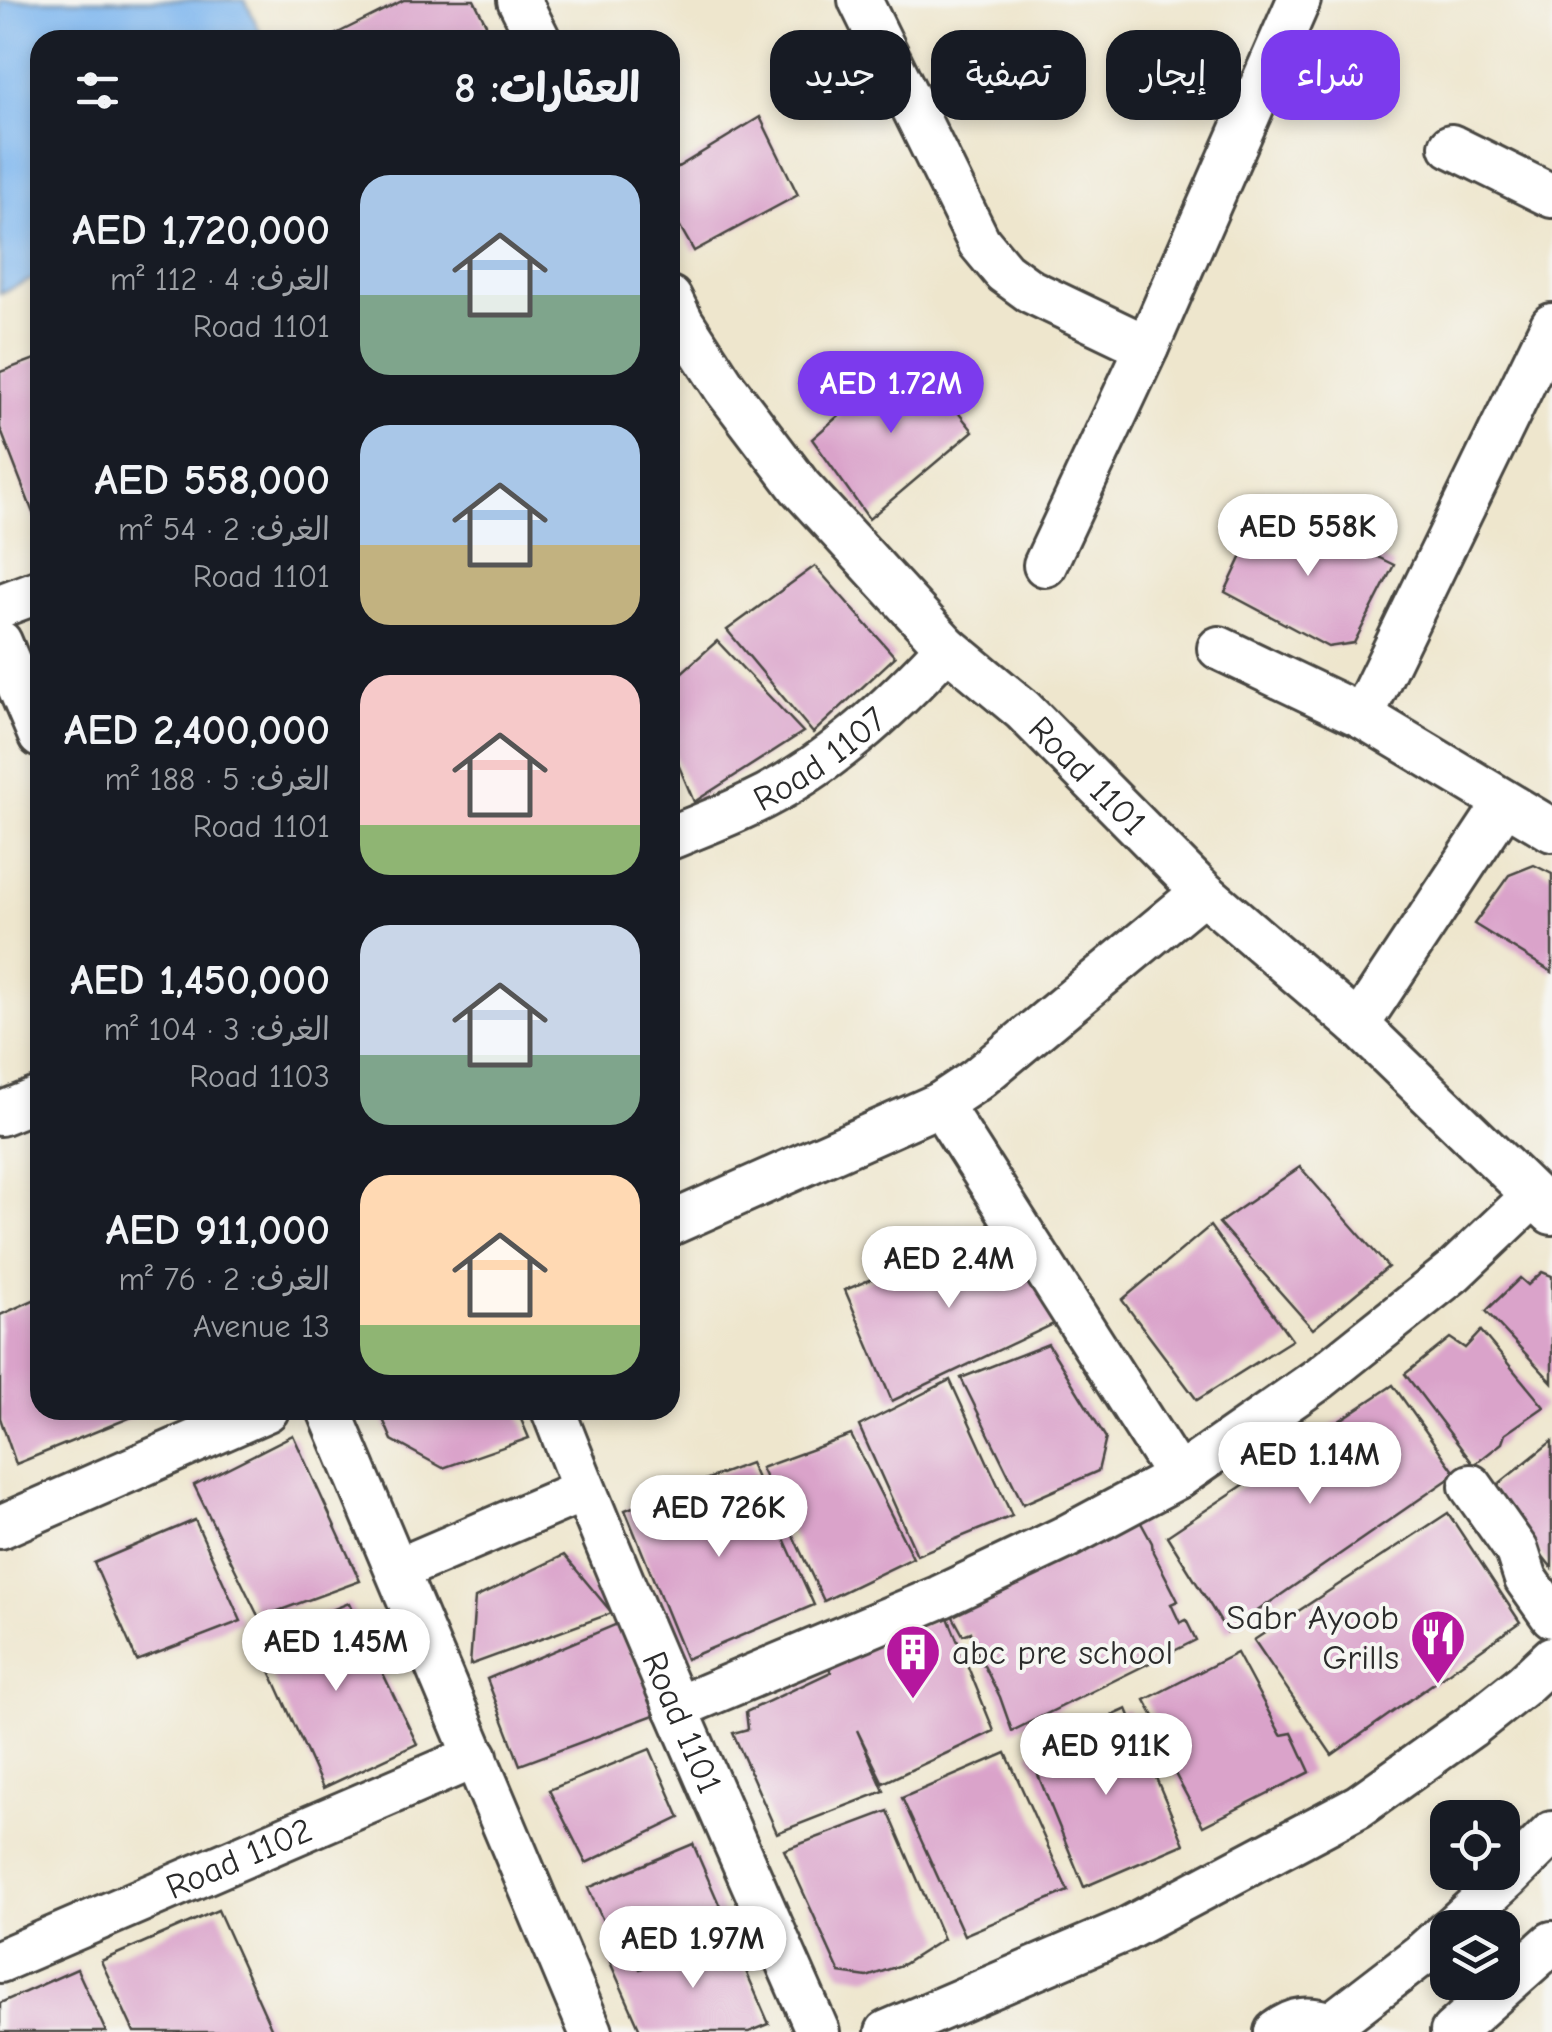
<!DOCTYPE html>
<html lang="ar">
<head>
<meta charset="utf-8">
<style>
  :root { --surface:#171b24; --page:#20242c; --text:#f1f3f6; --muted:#9ea1a6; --accent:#7c3aed }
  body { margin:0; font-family:"Comic Neue","Playpen Sans Arabic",sans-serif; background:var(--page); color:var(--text); direction:rtl; height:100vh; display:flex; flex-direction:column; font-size:38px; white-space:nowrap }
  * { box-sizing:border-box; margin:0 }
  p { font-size:32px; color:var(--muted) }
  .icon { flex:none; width:55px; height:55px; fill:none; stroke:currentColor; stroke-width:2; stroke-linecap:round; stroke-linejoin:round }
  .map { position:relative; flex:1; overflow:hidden; direction:ltr }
  .details { position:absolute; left:30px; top:30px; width:650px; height:1390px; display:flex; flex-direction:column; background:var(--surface); border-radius:30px; box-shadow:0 5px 15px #0003; direction:rtl }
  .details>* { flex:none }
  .top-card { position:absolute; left:710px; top:30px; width:690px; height:90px; direction:rtl; display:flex; gap:20px }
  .fabs { position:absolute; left:1430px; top:1800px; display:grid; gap:20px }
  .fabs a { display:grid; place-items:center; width:90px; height:90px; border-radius:20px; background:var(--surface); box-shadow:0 5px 15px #0003; font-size:50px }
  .price { position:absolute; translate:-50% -85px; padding:0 22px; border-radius:35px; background:#fff; color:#222; font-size:32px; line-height:65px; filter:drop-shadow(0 2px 5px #0008) }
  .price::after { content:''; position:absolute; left:50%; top:60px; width:30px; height:22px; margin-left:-15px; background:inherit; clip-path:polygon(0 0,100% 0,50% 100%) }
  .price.current { background:var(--accent); color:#fff }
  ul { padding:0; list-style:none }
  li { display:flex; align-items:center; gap:30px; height:250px; padding:0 40px }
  li span { display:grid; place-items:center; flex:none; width:280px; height:200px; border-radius:30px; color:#555 }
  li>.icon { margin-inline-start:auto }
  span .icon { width:120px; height:120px; fill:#fffc; stroke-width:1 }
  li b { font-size:42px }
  h2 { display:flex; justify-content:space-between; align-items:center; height:120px; padding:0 40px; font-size:42px }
  .tag { padding:0 35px; border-radius:30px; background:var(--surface); box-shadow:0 5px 15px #0003; font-size:35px; line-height:90px }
  .tag.current { background:var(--accent); color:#fff }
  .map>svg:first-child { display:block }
  .water { fill:#7eb6ee; stroke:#54708c; stroke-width:2.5 }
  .building { fill:#daa3ca }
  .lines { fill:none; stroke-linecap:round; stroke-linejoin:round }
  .minor-casing { stroke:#484743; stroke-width:48 }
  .minor { stroke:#fff; stroke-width:42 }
  .labels { text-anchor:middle; stroke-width:8; stroke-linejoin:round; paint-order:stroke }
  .street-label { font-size:35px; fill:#2b2b2b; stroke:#f6f6f2 }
  .poi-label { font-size:35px; fill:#2b2b2b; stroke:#f6f6f2; text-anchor:end }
</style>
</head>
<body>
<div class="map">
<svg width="1552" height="2032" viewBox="0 0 1552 2032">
  <rect width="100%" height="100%" fill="#f6f6f2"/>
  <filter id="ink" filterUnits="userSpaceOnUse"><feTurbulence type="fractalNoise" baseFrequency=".01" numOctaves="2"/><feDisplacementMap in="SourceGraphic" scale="20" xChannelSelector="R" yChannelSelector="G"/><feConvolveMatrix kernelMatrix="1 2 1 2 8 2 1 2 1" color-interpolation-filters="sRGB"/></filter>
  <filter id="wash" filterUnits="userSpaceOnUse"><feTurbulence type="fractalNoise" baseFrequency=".0048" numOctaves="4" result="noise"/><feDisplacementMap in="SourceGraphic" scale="40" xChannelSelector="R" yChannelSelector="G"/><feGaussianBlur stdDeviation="2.25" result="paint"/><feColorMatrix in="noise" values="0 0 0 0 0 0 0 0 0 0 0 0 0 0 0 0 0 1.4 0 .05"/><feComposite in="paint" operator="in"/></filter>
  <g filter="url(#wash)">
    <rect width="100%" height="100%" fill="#eee6cd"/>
    <!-- water -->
    <path class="water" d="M0,0H245L264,40H40V276L0,293Z"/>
    <g id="blocks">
      <!-- building -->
      <g class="building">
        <path d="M404,0H474L494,40H324Z"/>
        <path d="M760,117L798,195L694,251L670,209V172Z"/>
        <path d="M910,353L973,431L869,519L812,439Z"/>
        <path d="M40,357V531L0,428V372Z"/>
        <path d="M1267,503L1394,565L1354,643L1328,647L1225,592Z"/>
        <path d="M815,566L895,657L813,733L727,630Z"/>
        <path d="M717,641L803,732L694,802L670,745V683Z"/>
        <path d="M1534,865L1552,874V972L1474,924L1509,875Z"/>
        <path d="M1300,1167L1388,1267L1313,1329L1219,1223Z"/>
        <path d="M1000,1226L1062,1320L892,1401L845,1290Z"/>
        <path d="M1210,1226L1292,1340L1197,1400L1122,1300Z"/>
        <path d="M1542,1272L1552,1276V1382L1486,1311L1520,1278L1528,1285Z"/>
        <path d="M40,1297V1410H149L16,1464L0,1418V1315Z"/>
        <path d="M1481,1331L1544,1407L1505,1434L1502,1443L1474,1465L1405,1374L1450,1338L1465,1348Z"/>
        <path d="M1048,1344L1106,1438L1098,1471L1023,1504L961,1378Z"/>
        <path d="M950,1380L1012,1516L917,1555L859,1426Z"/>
        <path d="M1393,1385L1456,1474L1227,1632L1167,1536Z"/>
        <path d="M379,1410H517L529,1438L443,1468L392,1440Z"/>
        <path d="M293,1435L360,1581L259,1618L194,1485Z"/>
        <path d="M851,1435L913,1558L824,1601L761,1468Z"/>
        <path d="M1552,1441V1568L1491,1490Z"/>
        <path d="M750,1463L814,1605L686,1659L625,1510Z"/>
        <path d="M1448,1513L1520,1622L1332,1755L1254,1640Z"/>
        <path d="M195,1520L241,1621L137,1661L94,1563Z"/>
        <path d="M1140,1521L1152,1543L1153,1552L1178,1601L1171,1604L1180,1623L1186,1620L1196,1640L1012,1731L1000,1697L973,1644L971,1632L963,1635L951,1613Z"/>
        <path d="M564,1555L612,1613L470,1665L475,1598Z"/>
        <path d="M349,1603L417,1744L323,1788L256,1640Z"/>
        <path d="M947,1615L994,1731L883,1783L857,1730L884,1791L777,1833L733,1733L748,1729L746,1712L831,1672L827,1664Z"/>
        <path d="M617,1624L662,1712L520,1765L487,1679Z"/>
        <path d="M1237,1653L1281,1735L1292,1733L1310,1772L1203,1826L1172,1768L1178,1760L1145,1700Z"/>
        <path d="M1127,1709L1184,1844L1084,1887L1029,1753Z"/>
        <path d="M650,1749L680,1818L586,1863L549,1790Z"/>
        <path d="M1006,1753L1068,1891L964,1935L902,1798Z"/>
        <path d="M888,1811L943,1939L904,1964L867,1977L840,1973L784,1850Z"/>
        <path d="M693,1844L725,1918L621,1960L588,1888Z"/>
        <path d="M218,1910L273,2032H134L101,1961Z"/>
        <path d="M729,1932L769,2024L749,2032H641L610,1962L632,1958L640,1969Z"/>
        <path d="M77,1969L106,2032H0V2003Z"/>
      </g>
    </g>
  </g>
  <g filter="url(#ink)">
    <use href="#blocks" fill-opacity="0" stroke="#484743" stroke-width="2.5"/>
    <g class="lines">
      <!-- minor casing -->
      <g class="minor-casing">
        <g id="minor">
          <path d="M519,0L539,40"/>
          <path d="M860,0L979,242L1004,272L1030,291L1147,347"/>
          <path d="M1451,146L1552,196"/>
          <path id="s1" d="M670,298L682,322L725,388L800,487L947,647L1023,710L1203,892L1358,1025L1552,1213"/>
          <path d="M1045,565L1147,347L1299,0"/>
          <path d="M0,606L40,591"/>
          <path d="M0,642L40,736"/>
          <path d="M1219,648L1362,716L1552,830"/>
          <path d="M1362,716L1552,325"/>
          <path id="s2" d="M670,838C696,827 723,817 748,805C825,769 890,709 947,647"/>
          <path d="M1358,1025L1505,803"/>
          <path d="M940,1104L1178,1477"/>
          <path d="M0,1114L40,1098"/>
          <path d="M670,1224L940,1104L976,1080L1203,892"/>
          <path d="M329,1410L591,2032"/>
          <path id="s3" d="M553,1410C635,1620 728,1826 818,2032"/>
          <path d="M1471,1486L1517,1551L1526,1579L1552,1616"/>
          <path d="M0,1527L267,1410"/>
          <path d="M397,1570L584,1490"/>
          <path d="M676,1708L940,1597L1064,1538L1178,1477L1320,1378L1453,1272L1533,1196"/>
          <path d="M1452,1928L1508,1877L1552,1833"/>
          <path id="s4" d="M0,1961L476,1756"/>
          <path d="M887,2032L1125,1930L1359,1806L1470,1727L1523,1685L1552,1658"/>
          <path d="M1276,2032C1296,2017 1308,2017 1332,2024"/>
          <path d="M1321,2032L1421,1955L1448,1931"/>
          <path d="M1452,2032L1552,1943"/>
        </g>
      </g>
      <!-- minor -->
      <use href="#minor" class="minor"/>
    </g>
  </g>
  <!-- icons -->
  <defs>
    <g id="restaurant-pin" transform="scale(2.875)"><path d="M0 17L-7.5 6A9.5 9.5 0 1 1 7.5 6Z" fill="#b5179e" stroke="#f6f6f2"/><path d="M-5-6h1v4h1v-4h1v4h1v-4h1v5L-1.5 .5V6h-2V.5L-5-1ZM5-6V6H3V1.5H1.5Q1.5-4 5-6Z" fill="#fff"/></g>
    <g id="building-pin" transform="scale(2.875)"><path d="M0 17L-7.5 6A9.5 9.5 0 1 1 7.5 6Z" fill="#b5179e" stroke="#f6f6f2"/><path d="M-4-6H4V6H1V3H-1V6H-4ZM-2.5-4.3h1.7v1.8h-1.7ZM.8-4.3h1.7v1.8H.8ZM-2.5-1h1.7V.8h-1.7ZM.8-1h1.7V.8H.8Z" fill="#fff"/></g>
  </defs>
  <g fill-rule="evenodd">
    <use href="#restaurant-pin" x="1438" y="1637"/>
    <use href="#building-pin" x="913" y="1652"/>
  </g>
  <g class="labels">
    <!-- street labels -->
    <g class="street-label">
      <text dy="12" stroke="none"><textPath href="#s2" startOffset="170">Road 1107</textPath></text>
      <text dy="12" stroke="none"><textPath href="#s1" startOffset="638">Road 1101</textPath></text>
      <text dy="12" stroke="none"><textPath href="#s3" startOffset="338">Road 1101</textPath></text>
      <text dy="12" stroke="none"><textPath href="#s4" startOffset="260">Road 1102</textPath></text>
    </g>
    <!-- poi labels -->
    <g class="poi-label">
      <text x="1399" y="1629">Sabr Ayoob<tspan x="1399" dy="40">Grills</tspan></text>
      <text x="952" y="1664" text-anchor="start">abc pre school</text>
    </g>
  </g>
</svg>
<div class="fabs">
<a><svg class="icon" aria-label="locate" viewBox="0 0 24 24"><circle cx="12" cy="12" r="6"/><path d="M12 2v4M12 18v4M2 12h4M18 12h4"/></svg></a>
<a><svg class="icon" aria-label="layers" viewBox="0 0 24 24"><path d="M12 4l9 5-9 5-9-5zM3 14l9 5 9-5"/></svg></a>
</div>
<b class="price current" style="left:891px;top:436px">AED 1.72M</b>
<b class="price" style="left:1308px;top:579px">AED 558K</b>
<b class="price" style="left:949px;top:1311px">AED 2.4M</b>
<b class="price" style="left:1310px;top:1507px">AED 1.14M</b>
<b class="price" style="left:719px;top:1560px">AED 726K</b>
<b class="price" style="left:336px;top:1694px">AED 1.45M</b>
<b class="price" style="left:1106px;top:1798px">AED 911K</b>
<b class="price" style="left:693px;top:1991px">AED 1.97M</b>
<div class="top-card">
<a class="tag current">شراء</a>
<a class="tag">إيجار</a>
<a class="tag">تصفية</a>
<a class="tag">جديد</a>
</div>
<section class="details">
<h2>العقارات: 8<svg class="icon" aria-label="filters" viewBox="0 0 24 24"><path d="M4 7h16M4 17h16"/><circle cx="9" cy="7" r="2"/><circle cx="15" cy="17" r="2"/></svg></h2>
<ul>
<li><span style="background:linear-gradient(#a9c7e8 60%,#7fa58c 0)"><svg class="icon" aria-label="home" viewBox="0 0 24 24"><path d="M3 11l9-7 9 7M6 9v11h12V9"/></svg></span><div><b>AED 1,720,000</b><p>الغرف: 4 · 112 m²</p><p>Road 1101</p></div></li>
<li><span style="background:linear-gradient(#a9c7e8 60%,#c2b280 0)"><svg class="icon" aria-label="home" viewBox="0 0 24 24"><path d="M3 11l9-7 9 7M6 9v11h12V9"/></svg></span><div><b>AED 558,000</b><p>الغرف: 2 · 54 m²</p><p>Road 1101</p></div></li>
<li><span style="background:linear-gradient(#f6c9c9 75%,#8fb573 0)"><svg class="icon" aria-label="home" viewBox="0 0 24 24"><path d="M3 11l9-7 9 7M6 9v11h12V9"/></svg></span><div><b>AED 2,400,000</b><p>الغرف: 5 · 188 m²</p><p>Road 1101</p></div></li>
<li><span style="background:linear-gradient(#c9d6e8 65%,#7fa58c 0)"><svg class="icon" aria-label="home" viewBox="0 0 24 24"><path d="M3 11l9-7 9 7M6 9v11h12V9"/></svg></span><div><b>AED 1,450,000</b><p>الغرف: 3 · 104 m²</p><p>Road 1103</p></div></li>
<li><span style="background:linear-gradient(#ffd9b3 75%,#8fb573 0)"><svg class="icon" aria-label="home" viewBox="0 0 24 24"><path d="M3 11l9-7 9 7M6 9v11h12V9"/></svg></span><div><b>AED 911,000</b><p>الغرف: 2 · 76 m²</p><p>Avenue 13</p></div></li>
</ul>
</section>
</div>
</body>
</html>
